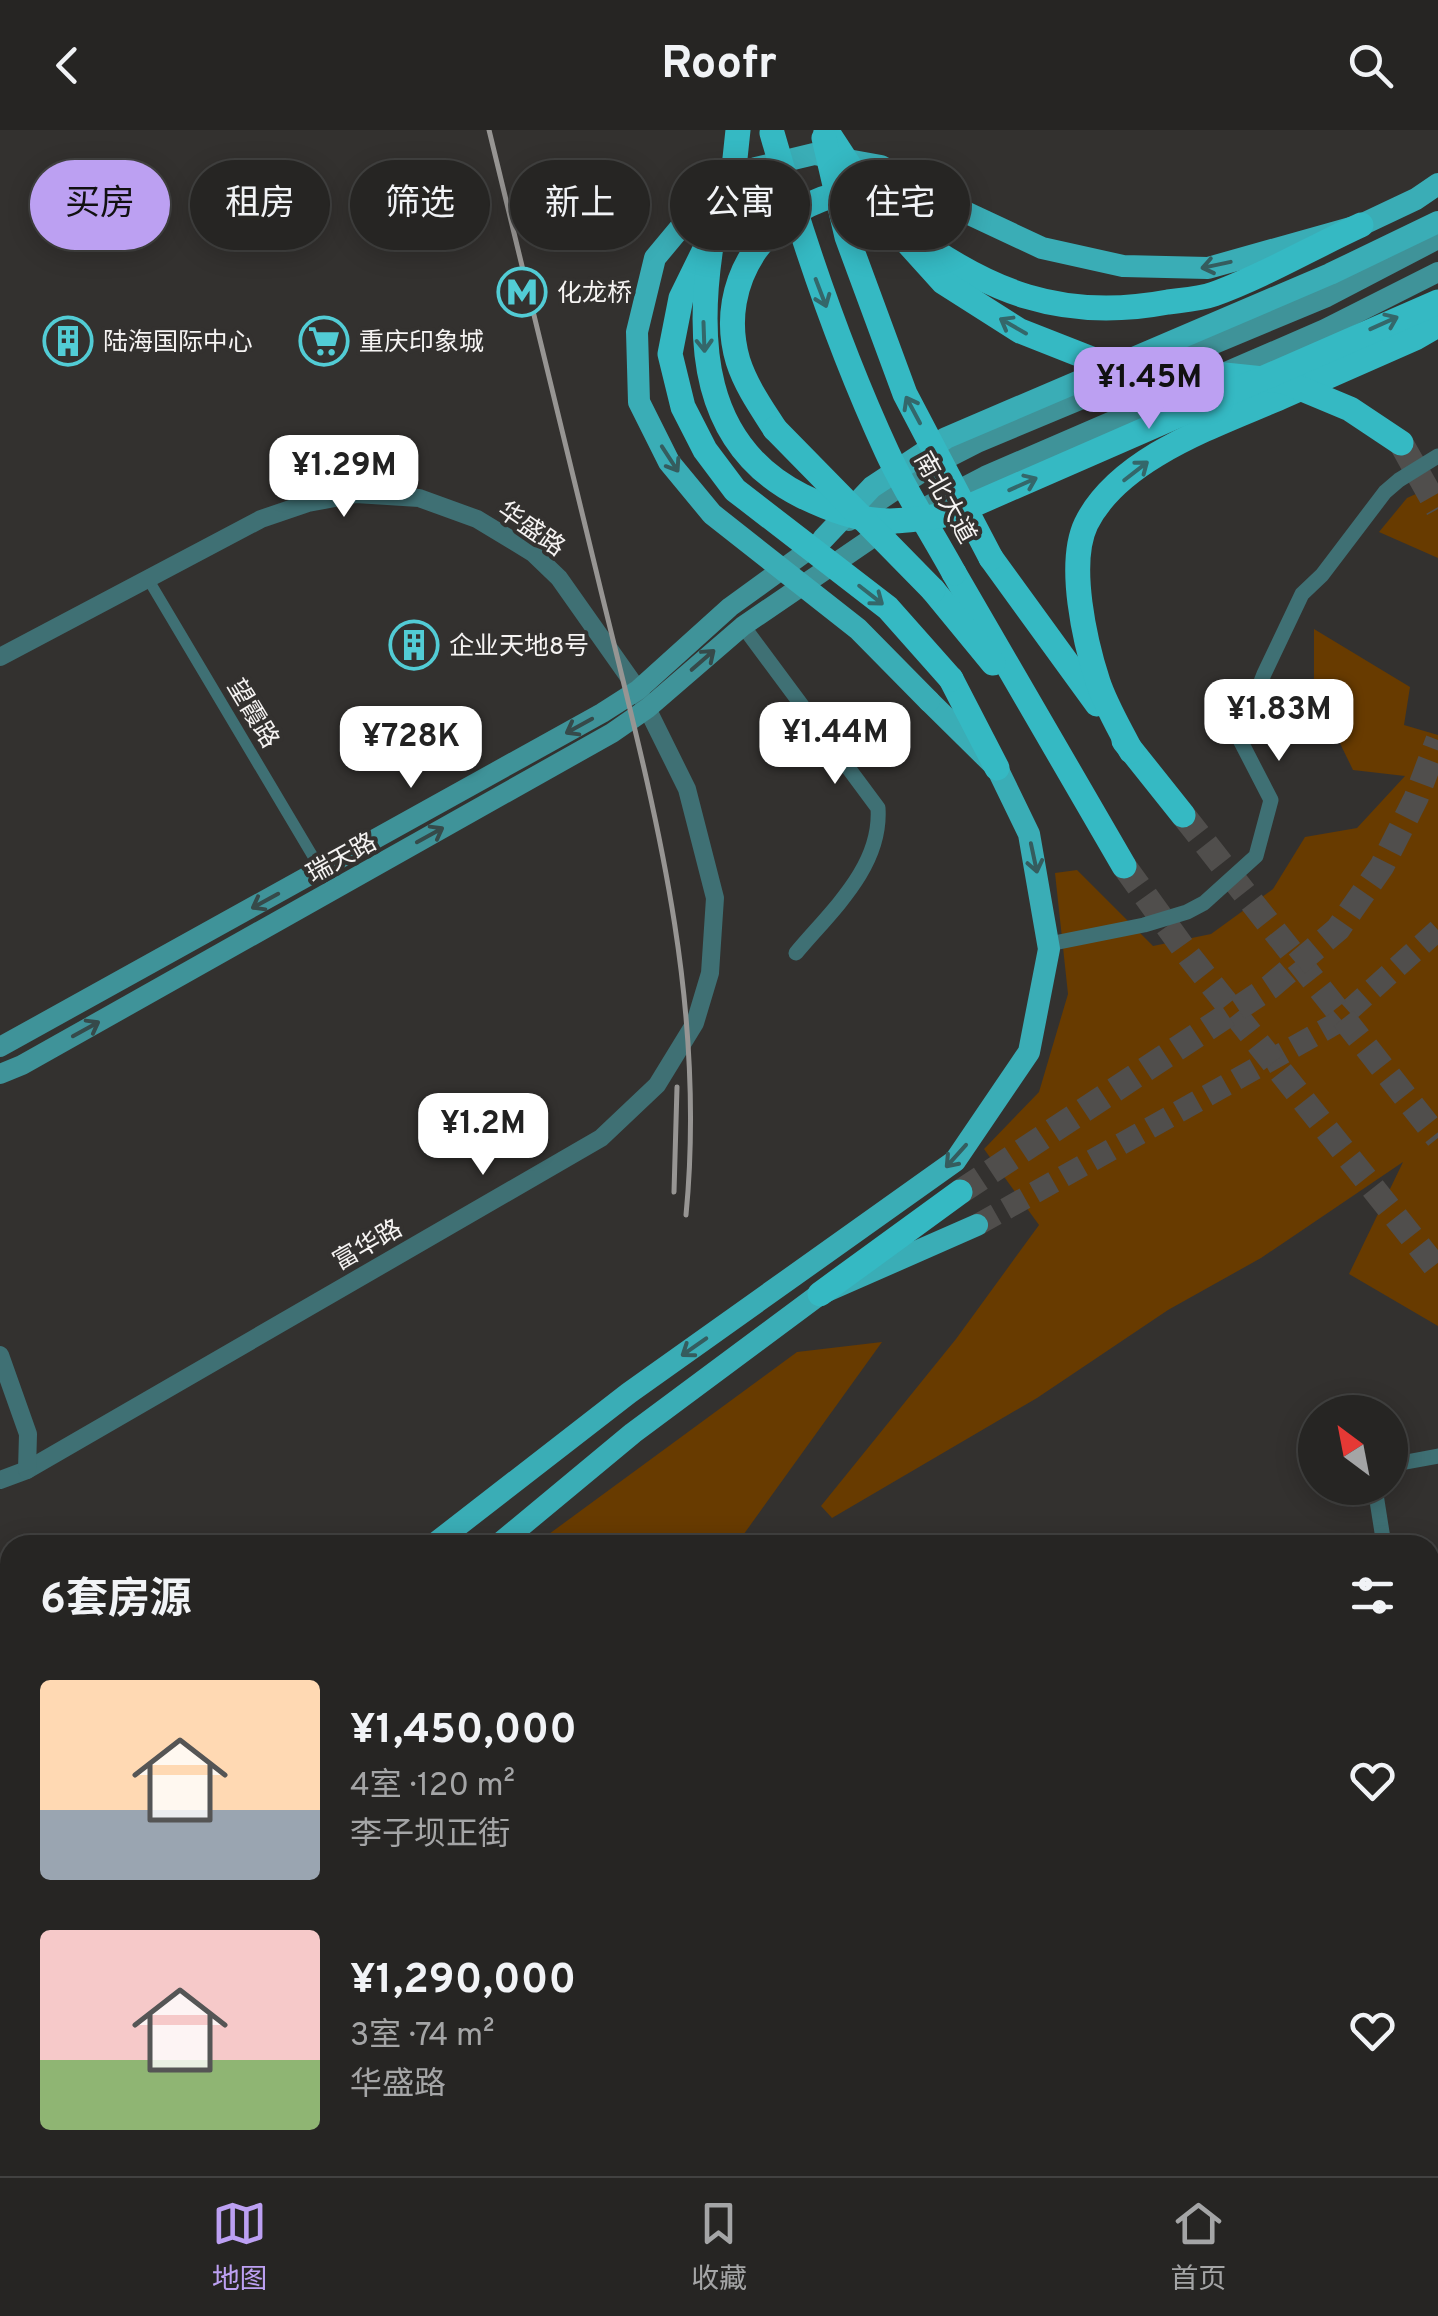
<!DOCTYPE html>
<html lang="zh">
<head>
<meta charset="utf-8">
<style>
  :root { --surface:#262523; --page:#2e2d2b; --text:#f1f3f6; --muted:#a4a5a6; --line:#424241; --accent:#bca0f2 }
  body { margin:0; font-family:Overpass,"Noto Sans SC",sans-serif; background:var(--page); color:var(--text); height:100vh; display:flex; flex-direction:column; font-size:38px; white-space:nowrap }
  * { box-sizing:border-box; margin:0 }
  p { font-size:32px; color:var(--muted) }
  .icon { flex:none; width:55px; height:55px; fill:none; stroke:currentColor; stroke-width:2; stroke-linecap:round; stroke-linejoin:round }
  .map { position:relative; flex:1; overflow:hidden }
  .drawer { position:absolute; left:0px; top:1405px; width:1440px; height:642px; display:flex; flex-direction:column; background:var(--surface); border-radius:30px 30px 0 0; box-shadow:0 5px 25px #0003,0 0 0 2px var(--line) }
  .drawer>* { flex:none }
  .banner { position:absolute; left:30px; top:30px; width:1380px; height:90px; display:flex; gap:20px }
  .needle { width:65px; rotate:328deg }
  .controls { position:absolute; left:1298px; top:1265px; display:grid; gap:20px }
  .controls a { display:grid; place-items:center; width:110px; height:110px; border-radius:50%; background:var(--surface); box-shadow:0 5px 25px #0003,0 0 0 2px var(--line); font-size:50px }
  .price { position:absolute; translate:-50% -85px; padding:0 22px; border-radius:20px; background:#fff; color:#222; font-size:32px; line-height:65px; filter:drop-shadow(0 2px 5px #0008) }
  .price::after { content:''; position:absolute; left:50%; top:60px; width:30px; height:22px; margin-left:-15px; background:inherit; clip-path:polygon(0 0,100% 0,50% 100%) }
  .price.on { background:var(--accent); color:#111 }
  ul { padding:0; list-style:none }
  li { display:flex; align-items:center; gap:30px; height:250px; padding:0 40px }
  li span { display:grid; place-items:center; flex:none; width:280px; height:200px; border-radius:10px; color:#555 }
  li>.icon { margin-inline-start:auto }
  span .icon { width:120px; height:120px; fill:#fffc; stroke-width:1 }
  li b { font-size:42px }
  h2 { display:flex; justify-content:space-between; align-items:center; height:120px; padding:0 40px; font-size:42px }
  .chip { padding:0 35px; border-radius:45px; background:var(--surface); box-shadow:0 5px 25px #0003,0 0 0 2px var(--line); font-size:35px; line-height:90px }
  .chip.on { background:var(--accent); color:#111 }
  header { display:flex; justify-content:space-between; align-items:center; height:130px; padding:0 40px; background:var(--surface); font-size:45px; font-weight:700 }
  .dock { display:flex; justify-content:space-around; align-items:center; height:140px; border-top:2px solid var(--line); background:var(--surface); font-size:28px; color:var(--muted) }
  .dock a { display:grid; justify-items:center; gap:5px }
  .dock .on { color:var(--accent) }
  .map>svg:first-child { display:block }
  .green { fill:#683b00 }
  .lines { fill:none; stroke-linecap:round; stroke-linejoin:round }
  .primary-tunnel { stroke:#504e4c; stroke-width:22; stroke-dasharray:22 11; stroke-linecap:butt }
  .trunk-tunnel { stroke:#504e4c; stroke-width:25; stroke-dasharray:25 12; stroke-linecap:butt }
  .pedestrian { stroke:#3f7074; stroke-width:11 }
  .minor { stroke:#3f7074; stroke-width:15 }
  .tertiary { stroke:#3f7074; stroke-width:18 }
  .secondary { stroke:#3f9399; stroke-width:20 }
  .primary { stroke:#3aadb6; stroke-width:22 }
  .trunk { stroke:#35b9c3; stroke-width:25 }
  .rail { stroke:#979593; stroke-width:5 }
  .primary-bridge { stroke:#3aadb6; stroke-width:22 }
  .trunk-bridge { stroke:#35b9c3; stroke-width:25 }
  .oneway { stroke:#355c5e }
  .oneway2 { stroke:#34676a }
  .oneway3 { stroke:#364a4a }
  .labels { text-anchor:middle; stroke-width:8; stroke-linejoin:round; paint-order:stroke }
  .poi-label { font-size:25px; fill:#f5f3f2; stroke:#33312f; text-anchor:start }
  .street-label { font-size:25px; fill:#f5f3f2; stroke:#33312f }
</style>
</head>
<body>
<header><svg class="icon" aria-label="back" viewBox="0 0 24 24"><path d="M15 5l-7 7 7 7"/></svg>Roofr<svg class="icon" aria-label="search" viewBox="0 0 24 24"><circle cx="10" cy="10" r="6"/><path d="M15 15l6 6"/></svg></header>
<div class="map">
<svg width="1438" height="2046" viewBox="0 0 1438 2046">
  <rect width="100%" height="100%" fill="#33312f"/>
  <!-- green -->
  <g class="green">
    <path d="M1438,354V428L1379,402L1407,368Z"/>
    <path d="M1314,499L1410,557L1404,595L1438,605V1196L1349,1144L1403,1032L1261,1128L1168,1180L1037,1268L832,1388L821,1376L956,1209L1039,1095L984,1019L1039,962L1068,864L1055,743L1077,740L1153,816L1211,804L1273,759L1305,707L1357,698L1405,646L1353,640L1314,560Z"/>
    <path d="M882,1212L736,1415H534L797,1222Z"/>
    <path d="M10,1747V2038L190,2039L144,2046H0V1751Z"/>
  </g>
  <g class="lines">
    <!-- primary-tunnel -->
    <g class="primary-tunnel">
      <path d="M977,1095L1333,895L1438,800"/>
      <path d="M0,1942L10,1926"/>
      <path d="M14,2046L19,2038"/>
    </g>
    <!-- trunk-tunnel -->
    <g class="trunk-tunnel">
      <path d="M1401,313L1438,379"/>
      <path d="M1183,685L1438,1008"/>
      <path d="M1124,736L1189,826L1438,1140"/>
      <path d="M960,1062L1270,857L1338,799L1382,736L1416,668L1438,610"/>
    </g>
    <!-- pedestrian -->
    <path class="pedestrian" d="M148,449L321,740"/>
    <!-- minor -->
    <g class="minor">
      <path d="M743,496L878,678C882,737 831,781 796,823"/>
      <path d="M1049,814L1144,795L1187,782L1204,773L1256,726L1271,670L1239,608L1264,544L1302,464L1322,445L1385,362L1399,350L1438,326"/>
      <path d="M1390,1335L1438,1326"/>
      <path d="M1375,1358L1384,1415"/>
      <path d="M1430,1694L1438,1741"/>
    </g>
    <!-- tertiary -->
    <g class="tertiary">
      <path d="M0,527L261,389L308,373L356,364L419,368L477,389L533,423L559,448L638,560L687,659L715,768L710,843L695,893L657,955L601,1008L27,1340L0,1350"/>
      <path d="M0,1225L28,1304L27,1340"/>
    </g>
    <!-- secondary -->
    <g class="secondary">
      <path d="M849,391L930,337L977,313L1327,167L1438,109"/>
      <path d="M0,917L602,583L638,560L730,477L821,411"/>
      <path d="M0,944L22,935L612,603L648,578L743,496L891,395L985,346L1325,199L1438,142"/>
      <path d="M1430,1882L1438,1881"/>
      <path d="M1430,1911L1438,1910"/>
      <path d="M392,2046L443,2038"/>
      <path d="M581,2046L633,2038"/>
    </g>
    <!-- primary -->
    <g class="primary">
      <path d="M948,74L1042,118L1123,136L1208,138L1361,95L1416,69L1438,54"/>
      <path d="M823,409L872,357L946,308L1330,144L1438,92"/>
      <path d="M433,1415L629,1263L955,1031L1029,922L1049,819L1029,704L997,638L929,571"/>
      <path d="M498,1415L633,1303L820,1164L977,1095"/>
    </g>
    <!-- trunk -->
    <g class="trunk">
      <path d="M903,99C987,162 1062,192 1168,172C1183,170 1200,169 1214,164C1264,146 1313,117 1361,95"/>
      <path d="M775,299C761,277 746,256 738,231C714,150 771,73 851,62C883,58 912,66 943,73"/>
      <path d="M991,428L1097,574"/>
      <path d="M954,443L1124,736"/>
      <path d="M933,460L993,533"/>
      <path d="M951,549L997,638"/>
      <path d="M1124,611L1183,685"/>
      <path d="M1131,621C1120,599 1106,576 1098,552C1085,512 1067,434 1086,394C1119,327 1217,295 1281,267C1326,247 1370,228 1415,208L1438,195"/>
      <path d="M820,1164L960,1062"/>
    </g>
    <!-- rail -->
    <g class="rail">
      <path d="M489,0C527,155 564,310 602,465C653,673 707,868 686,1085"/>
      <path d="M674,1062L677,957"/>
    </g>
    <!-- primary-bridge -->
    <path class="primary-bridge" d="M929,571L858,499L712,384L669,332L639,272L637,202L655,128L700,74L756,38L814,24L881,36L948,74"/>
    <!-- trunk-bridge -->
    <g class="trunk-bridge">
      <path d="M738,0L731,66L681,168L670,224L683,277L705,320L735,360L888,478L951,549"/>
      <path d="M826,0L879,81L943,152L1020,201L1099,232L1283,251L1350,279L1401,313"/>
      <path d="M772,3C803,112 839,218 887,322C906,363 932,403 954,443"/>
      <path d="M824,8L847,107L905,264L991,428"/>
      <path d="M712,110C696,209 700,315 802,366C829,379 859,391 890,391C910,391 931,387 952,384L1438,172"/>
      <path d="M775,299L933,460"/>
    </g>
  </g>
  <!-- one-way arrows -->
  <defs><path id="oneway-shaft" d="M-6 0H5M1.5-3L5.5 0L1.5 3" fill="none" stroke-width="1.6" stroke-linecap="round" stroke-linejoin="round" transform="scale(2.5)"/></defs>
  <g class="oneway">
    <use href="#oneway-shaft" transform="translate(1216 135) rotate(168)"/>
    <use href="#oneway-shaft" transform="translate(670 329) rotate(57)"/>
    <use href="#oneway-shaft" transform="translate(1034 728) rotate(78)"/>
    <use href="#oneway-shaft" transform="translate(956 1026) rotate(132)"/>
    <use href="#oneway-shaft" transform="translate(694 1217) rotate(145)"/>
  </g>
  <g class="oneway2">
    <use href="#oneway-shaft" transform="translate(821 163) rotate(69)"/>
    <use href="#oneway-shaft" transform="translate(1384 193) rotate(-24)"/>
    <use href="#oneway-shaft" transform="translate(1013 196) rotate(-150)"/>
    <use href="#oneway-shaft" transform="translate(704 207) rotate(88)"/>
    <use href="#oneway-shaft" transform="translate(913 280) rotate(-118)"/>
    <use href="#oneway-shaft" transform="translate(1136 341) rotate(-38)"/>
    <use href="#oneway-shaft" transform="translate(1023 354) rotate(-24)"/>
    <use href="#oneway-shaft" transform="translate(871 465) rotate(38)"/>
  </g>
  <g class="oneway3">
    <use href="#oneway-shaft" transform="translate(703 530) rotate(-41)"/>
    <use href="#oneway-shaft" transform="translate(579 596) rotate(151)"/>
    <use href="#oneway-shaft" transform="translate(430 705) rotate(-29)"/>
    <use href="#oneway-shaft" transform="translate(265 771) rotate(151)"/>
    <use href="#oneway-shaft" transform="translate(86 899) rotate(-29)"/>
  </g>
  <!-- icons -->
  <defs>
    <g id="metro-ring" transform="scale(2.5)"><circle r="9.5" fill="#33312f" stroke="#52ccd5" stroke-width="1.5"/><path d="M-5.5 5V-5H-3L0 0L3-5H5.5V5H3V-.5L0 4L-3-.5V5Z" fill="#52ccd5"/></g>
    <g id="building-ring" transform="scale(2.5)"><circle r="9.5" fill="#33312f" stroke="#52ccd5" stroke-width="1.5"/><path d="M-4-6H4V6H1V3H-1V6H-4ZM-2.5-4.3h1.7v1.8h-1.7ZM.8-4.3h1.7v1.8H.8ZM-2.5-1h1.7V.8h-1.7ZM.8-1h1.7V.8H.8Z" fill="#52ccd5"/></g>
    <g id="supermarket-ring" transform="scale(2.5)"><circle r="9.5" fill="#33312f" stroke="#52ccd5" stroke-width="1.5"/><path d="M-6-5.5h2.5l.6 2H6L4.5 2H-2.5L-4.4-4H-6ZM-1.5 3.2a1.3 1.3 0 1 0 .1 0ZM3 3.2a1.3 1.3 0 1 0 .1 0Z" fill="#52ccd5"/></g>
  </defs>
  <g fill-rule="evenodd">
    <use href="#metro-ring" x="522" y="162"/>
    <use href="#building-ring" x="68" y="211"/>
    <use href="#supermarket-ring" x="324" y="211"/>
    <use href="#building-ring" x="414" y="515"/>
  </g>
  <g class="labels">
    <!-- poi labels -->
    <g class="poi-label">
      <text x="557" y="171">化龙桥</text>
      <text x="103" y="220">陆海国际中心</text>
      <text x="359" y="220">重庆印象城</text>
      <text x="449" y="524">企业天地8号</text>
    </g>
    <!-- street labels -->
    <g class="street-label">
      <text transform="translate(946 367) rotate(61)" y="9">南北大道</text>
      <text transform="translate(532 398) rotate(35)" y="9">华盛路</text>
      <text transform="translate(254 583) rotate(59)" y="9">望霞路</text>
      <text transform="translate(341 727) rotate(-29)" y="9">瑞天路</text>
      <text transform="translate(367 1114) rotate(-30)" y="9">富华路</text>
    </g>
  </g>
</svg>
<div class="controls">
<a><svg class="needle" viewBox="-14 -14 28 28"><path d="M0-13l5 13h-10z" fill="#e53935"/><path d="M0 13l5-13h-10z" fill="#a4a5a6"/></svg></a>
</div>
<b class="price on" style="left:1149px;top:302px">¥1.45M</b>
<b class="price" style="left:344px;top:390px">¥1.29M</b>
<b class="price" style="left:1279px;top:634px">¥1.83M</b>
<b class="price" style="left:835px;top:657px">¥1.44M</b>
<b class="price" style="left:411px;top:661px">¥728K</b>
<b class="price" style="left:483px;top:1048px">¥1.2M</b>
<div class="banner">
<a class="chip on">买房</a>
<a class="chip">租房</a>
<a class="chip">筛选</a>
<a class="chip">新上</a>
<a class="chip">公寓</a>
<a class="chip">住宅</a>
</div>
<section class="drawer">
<h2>6套房源<svg class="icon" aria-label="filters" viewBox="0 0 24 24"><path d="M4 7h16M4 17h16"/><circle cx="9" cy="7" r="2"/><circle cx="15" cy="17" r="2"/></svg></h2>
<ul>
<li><span style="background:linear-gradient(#ffd9b3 65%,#9aa5b1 0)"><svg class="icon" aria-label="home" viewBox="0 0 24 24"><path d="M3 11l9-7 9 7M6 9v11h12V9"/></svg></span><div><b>¥1,450,000</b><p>4室 · 120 m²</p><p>李子坝正街</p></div><svg class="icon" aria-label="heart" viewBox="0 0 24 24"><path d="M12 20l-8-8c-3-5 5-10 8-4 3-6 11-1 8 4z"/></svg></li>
<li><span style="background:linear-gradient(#f6c9c9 65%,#8fb573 0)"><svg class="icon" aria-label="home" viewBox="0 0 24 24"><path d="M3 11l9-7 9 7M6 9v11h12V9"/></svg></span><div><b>¥1,290,000</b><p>3室 · 74 m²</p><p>华盛路</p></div><svg class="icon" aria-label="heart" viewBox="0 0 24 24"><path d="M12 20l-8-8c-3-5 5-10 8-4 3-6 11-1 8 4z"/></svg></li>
</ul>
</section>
</div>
<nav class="dock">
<a class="on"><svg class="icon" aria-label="map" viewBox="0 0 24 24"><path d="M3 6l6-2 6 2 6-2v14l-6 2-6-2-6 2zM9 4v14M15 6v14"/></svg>地图</a>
<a><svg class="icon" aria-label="saved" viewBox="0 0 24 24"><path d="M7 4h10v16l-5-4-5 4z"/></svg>收藏</a>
<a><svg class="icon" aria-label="home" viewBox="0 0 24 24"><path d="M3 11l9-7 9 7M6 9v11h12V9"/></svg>首页</a>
</nav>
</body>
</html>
